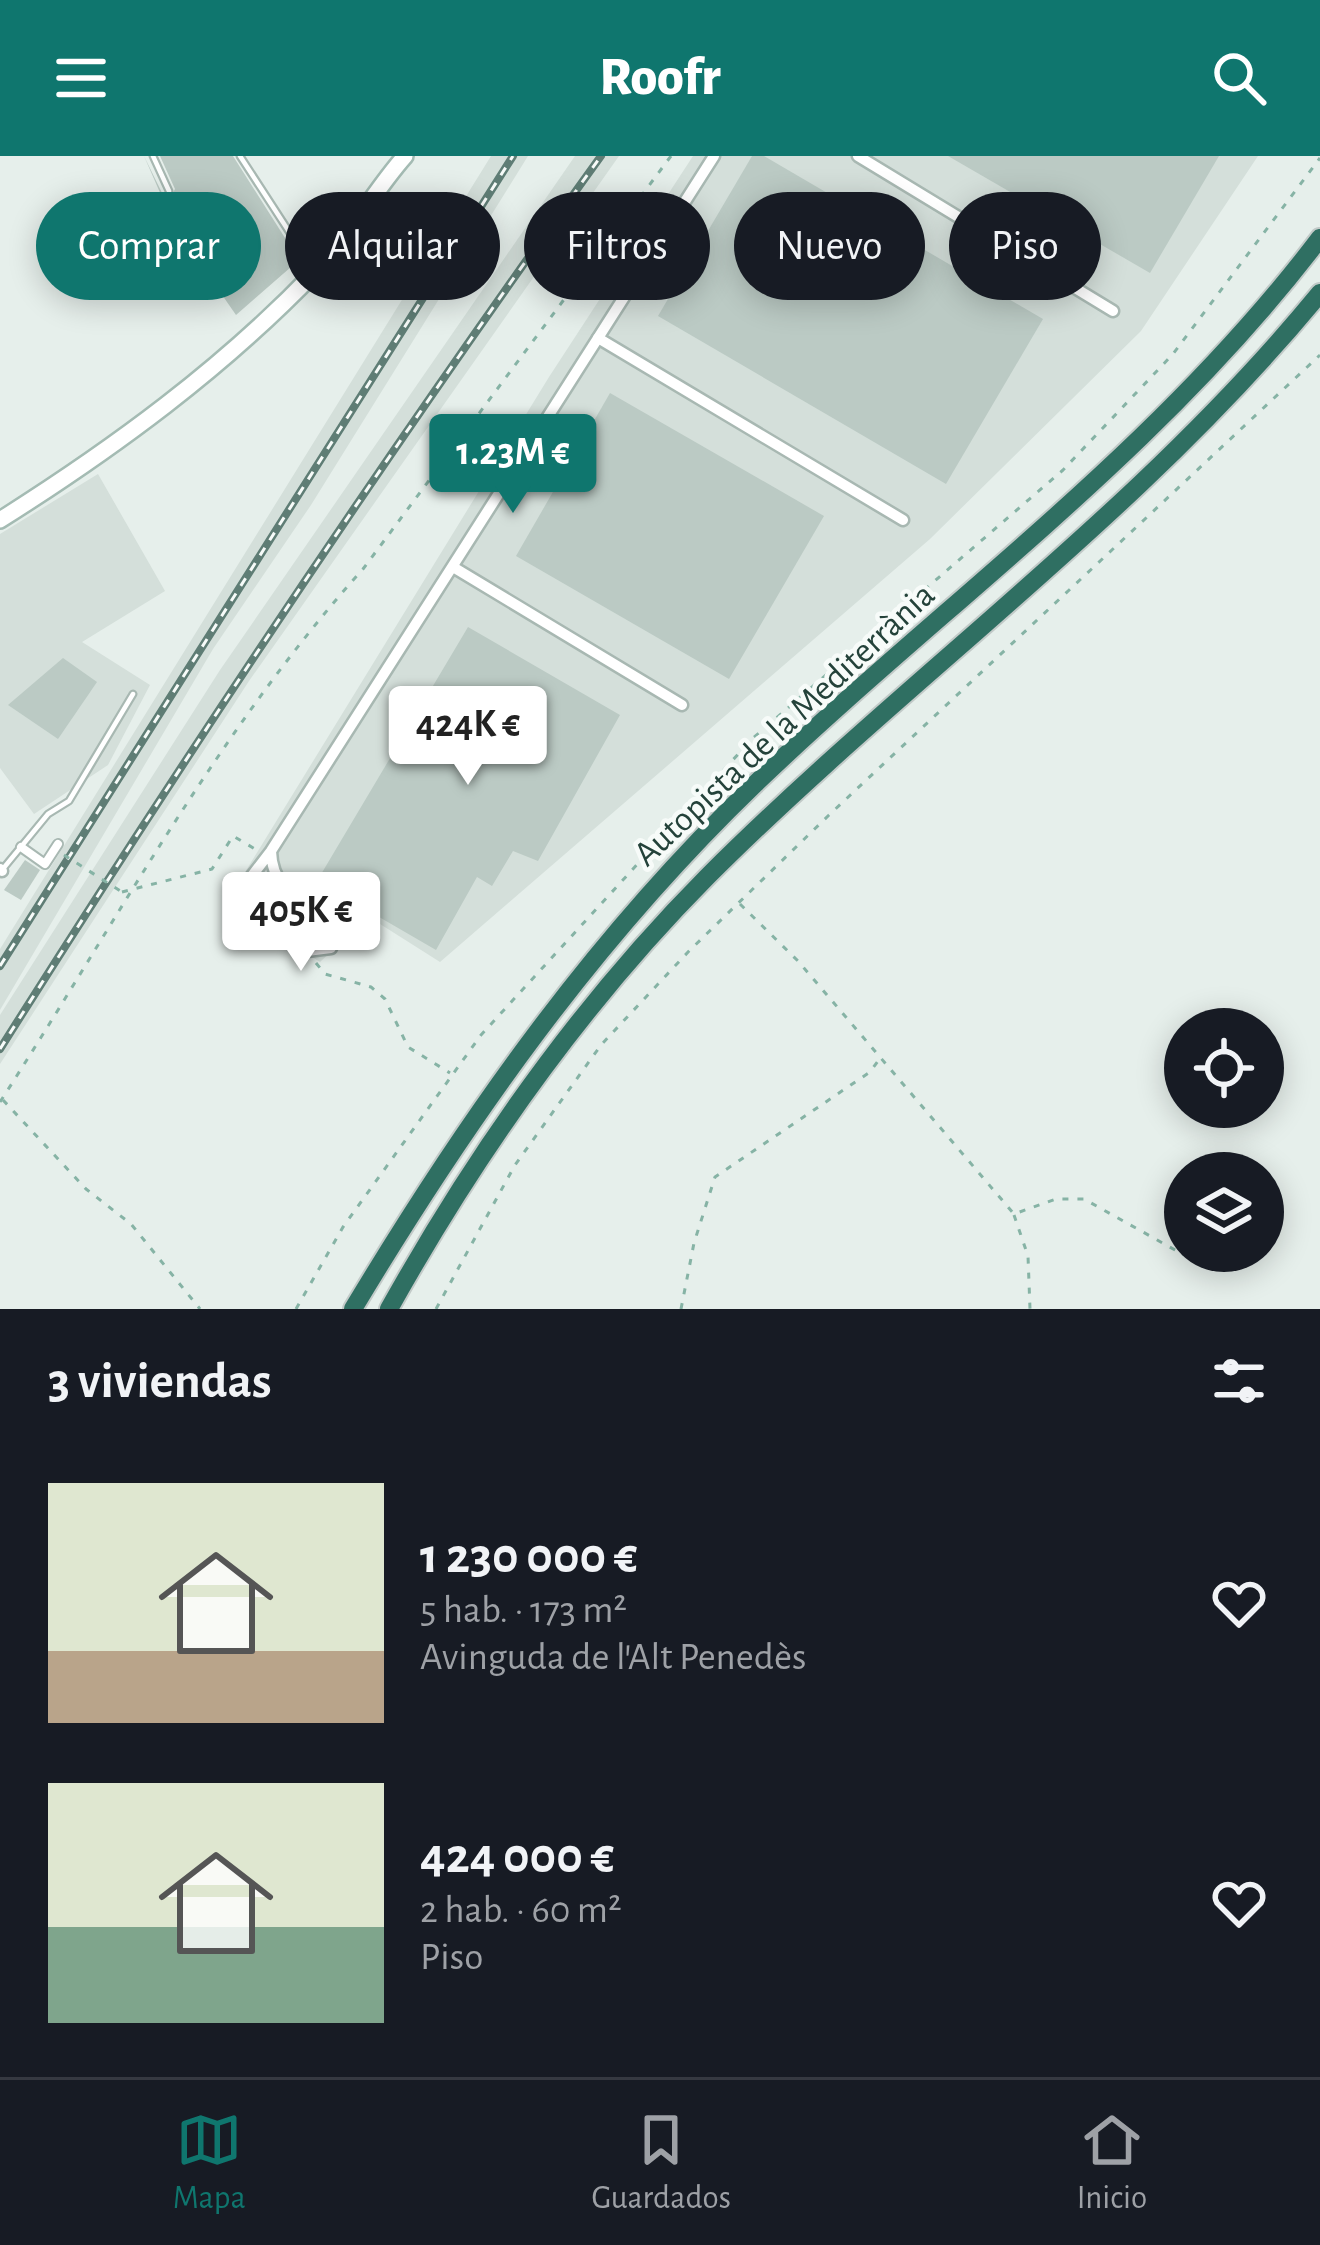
<!DOCTYPE html>
<html lang="es">
<head>
<meta charset="utf-8">
<style>
  :root { --surface:#171b24; --page:#242831; --text:#f1f3f6; --muted:#9ea1a6; --line:#363941; --accent:#0f766e }
  body { margin:0; font-family:"Alegreya Sans",sans-serif; background:var(--page); color:var(--text); height:100vh; display:flex; flex-direction:column; font-size:45px; white-space:nowrap }
  * { box-sizing:border-box; margin:0 }
  p { font-size:39px; color:var(--muted) }
  .icon { flex:none; width:66px; height:66px; fill:none; stroke:currentColor; stroke-width:2; stroke-linecap:round; stroke-linejoin:round }
  .map { position:relative; height:1153px; overflow:hidden }
  .panel { display:flex; flex-direction:column; background:var(--surface); flex:1 }
  .panel>* { flex:none }
  .banner { position:absolute; left:36px; top:36px; width:1248px; height:108px; display:flex; gap:24px }
  .fabs { position:absolute; left:1164px; top:852px; display:grid; gap:24px }
  .fabs a { display:grid; place-items:center; width:120px; height:120px; border-radius:50%; background:var(--surface); box-shadow:0 6px 30px #0003; font-size:60px }
  .price { position:absolute; translate:-50% -102px; padding:0 27px; border-radius:12px; background:#fff; color:#222; font-size:39px; line-height:78px; filter:drop-shadow(0 3px 6px #0008) }
  .price::after { content:''; position:absolute; left:50%; top:72px; width:36px; height:27px; margin-left:-18px; background:inherit; clip-path:polygon(0 0,100% 0,50% 100%) }
  .price.active { background:var(--accent); color:#fff }
  ul { padding:0; list-style:none }
  li { display:flex; align-items:center; gap:36px; height:300px; padding:0 48px }
  li span { display:grid; place-items:center; flex:none; width:336px; height:240px; border-radius:0px; color:#555 }
  li>.icon { margin-inline-start:auto }
  span .icon { width:144px; height:144px; fill:#fffc; stroke-width:1 }
  li b { font-size:51px }
  h2 { display:flex; justify-content:space-between; align-items:center; height:144px; padding:0 48px; font-size:51px }
  .pill { padding:0 42px; border-radius:54px; background:var(--surface); box-shadow:0 6px 30px #0003; font-size:42px; line-height:108px }
  .pill.active { background:var(--accent); color:#fff }
  header { display:flex; justify-content:space-between; align-items:center; height:156px; padding:0 48px; background:var(--accent); color:#fff; font-size:54px; font-weight:800 }
  .tab-bar { display:flex; justify-content:space-around; align-items:center; height:168px; border-top:3px solid var(--line); background:var(--surface); font-size:33px; color:var(--muted) }
  .tab-bar a { display:grid; justify-items:center; gap:6px }
  .tab-bar .active { color:var(--accent) }
  .map>svg:first-child { display:block }
  .built { fill:#d4dfda }
  .building { fill:#bbcac4 }
  .lines { fill:none; stroke-linecap:round; stroke-linejoin:round }
  .service-casing { stroke:#a8b8b2; stroke-width:9 }
  .pedestrian-casing { stroke:#a8b8b2; stroke-width:12 }
  .minor-casing { stroke:#a8b8b2; stroke-width:15 }
  .secondary-casing { stroke:#a4bbb3; stroke-width:20 }
  .motorway-casing { stroke:#c2cac8; stroke-width:22 }
  .path { stroke:#86b3a5; stroke-width:3; stroke-dasharray:6 9; stroke-linecap:butt }
  .service { stroke:#fff; stroke-width:4.5 }
  .pedestrian { stroke:#fff; stroke-width:8 }
  .minor { stroke:#fff; stroke-width:10 }
  .secondary { stroke:#fff; stroke-width:15 }
  .motorway { stroke:#2f6f62; stroke-width:18 }
  .rail-casing { stroke:#5f7d75; stroke-width:8 }
  .rail { stroke:#f7fbf9; stroke-width:3; stroke-dasharray:9; stroke-linecap:butt }
  .path-bridge { stroke:#86b3a5; stroke-width:3; stroke-dasharray:6 9; stroke-linecap:butt }
  .labels { text-anchor:middle; stroke-width:9; stroke-linejoin:round; paint-order:stroke }
  .street-label { font-size:36px; fill:#24423a; stroke:#f7fbf9 }
</style>
</head>
<body>
<header><svg class="icon" aria-label="menu" viewBox="0 0 24 24"><path d="M4 6h16M4 12h16M4 18h16"/></svg>Roofr<svg class="icon" aria-label="search" viewBox="0 0 24 24"><circle cx="10" cy="10" r="6"/><path d="M15 15l6 6"/></svg></header>
<div class="map">
<svg width="1320" height="1153" viewBox="0 0 1320 1153">
  <rect width="100%" height="100%" fill="#e6efeb"/>
  <!-- built -->
  <g class="built">
    <path d="M491,0H528L311,349L213,493L0,854V793Z"/>
    <path d="M575,0H619L249,525L0,908V859L220,514Z"/>
    <path d="M693,0H1258L1141,175L930,383L440,806L369,761L320,806L226,747L549,221Z"/>
    <path d="M98,318L165,435L82,486L150,529L108,609L34,658L0,612V378Z"/>
  </g>
  <!-- building -->
  <g class="building">
    <path d="M144,0L163,39L170,42L175,33L160,0H233L299,104L236,159L175,71Z"/>
    <path d="M752,0H764L1043,163L946,328L658,160Z"/>
    <path d="M948,0H1219L1150,117Z"/>
    <path d="M610,237L824,360L729,523L516,400Z"/>
    <path d="M468,471L620,559L538,705L513,695L492,730L477,721L436,794L317,725Z"/>
    <path d="M63,502L97,526L58,583L8,549Z"/>
    <path d="M25,704L40,714L21,744L4,734Z"/>
  </g>
  <g class="lines">
    <!-- service casing -->
    <g class="service-casing">
      <g id="service">
        <path d="M153,0L169,35"/>
        <path d="M240,0L312,111"/>
        <path d="M2,714L48,658L69,645L133,538"/>
      </g>
    </g>
    <!-- pedestrian casing -->
    <g class="pedestrian-casing">
      <path id="pedestrian" d="M21,691L45,708L58,688"/>
    </g>
    <!-- minor casing -->
    <g class="minor-casing">
      <g id="minor">
        <path d="M858,0L1113,155"/>
        <path d="M598,182L903,364"/>
        <path d="M453,411L682,549"/>
        <path d="M271,695C272,736 303,744 333,766L336,779L331,792L307,795L239,754L238,738L271,695L714,0"/>
        <path d="M0,713L2,715"/>
      </g>
    </g>
    <!-- secondary casing -->
    <g class="secondary-casing">
      <path id="secondary" d="M0,364C114,292 222,213 316,115C350,80 373,36 405,0"/>
    </g>
    <!-- motorway casing -->
    <g class="motorway-casing">
      <g id="motorway">
        <path d="M353,1153C467,963 593,784 754,629C946,445 1156,298 1320,82"/>
        <path d="M389,1153C475,999 582,847 707,721C908,520 1138,359 1320,137"/>
      </g>
    </g>
    <!-- path -->
    <g class="path">
      <path d="M122,736L212,713L233,680L255,693"/>
      <path d="M740,748L798,805L1014,1058L1056,1043H1084L1184,1099"/>
      <path d="M316,807L325,818L371,831L385,843L408,891L450,917"/>
      <path d="M3,944L86,1033L131,1068L200,1153"/>
      <path d="M0,946C117,765 218,574 363,413L671,0"/>
      <path d="M1014,1059L1028,1100L1030,1153"/>
      <path d="M296,1153L343,1071L481,879L752,583L1063,314L1173,198L1320,2"/>
      <path d="M436,1153L515,1009L601,889L689,795L829,659L1320,199"/>
      <path d="M681,1153L694,1087L715,1021L870,916L878,905"/>
    </g>
    <!-- service -->
    <use href="#service" class="service"/>
    <!-- pedestrian -->
    <use href="#pedestrian" class="pedestrian"/>
    <!-- minor -->
    <use href="#minor" class="minor"/>
    <!-- secondary -->
    <use href="#secondary" class="secondary"/>
    <!-- motorway -->
    <use href="#motorway" class="motorway"/>
    <!-- rail casing -->
    <g class="rail-casing">
      <g id="rail">
        <path d="M0,810L513,0"/>
        <path d="M0,893C192,589 391,291 601,0"/>
      </g>
    </g>
    <!-- rail -->
    <use href="#rail" class="rail"/>
    <!-- path-bridge -->
    <path class="path-bridge" d="M64,699L122,736"/>
  </g>
  <g class="labels">
    <!-- street labels -->
    <g class="street-label">
      <text transform="translate(783 567) rotate(-43)" y="13">Autopista de la Mediterrània</text>
    </g>
  </g>
</svg>
<div class="fabs">
<a><svg class="icon" aria-label="locate" viewBox="0 0 24 24"><circle cx="12" cy="12" r="6"/><path d="M12 2v4M12 18v4M2 12h4M18 12h4"/></svg></a>
<a><svg class="icon" aria-label="layers" viewBox="0 0 24 24"><path d="M12 4l9 5-9 5-9-5zM3 14l9 5 9-5"/></svg></a>
</div>
<b class="price active" style="left:513px;top:360px">1.23M €</b>
<b class="price" style="left:468px;top:632px">424K €</b>
<b class="price" style="left:301px;top:818px">405K €</b>
<div class="banner">
<a class="pill active">Comprar</a>
<a class="pill">Alquilar</a>
<a class="pill">Filtros</a>
<a class="pill">Nuevo</a>
<a class="pill">Piso</a>
</div>
</div>
<section class="panel">
<h2>3 viviendas<svg class="icon" aria-label="filters" viewBox="0 0 24 24"><path d="M4 7h16M4 17h16"/><circle cx="9" cy="7" r="2"/><circle cx="15" cy="17" r="2"/></svg></h2>
<ul>
<li><span style="background:linear-gradient(#dfe7d0 70%,#b9a48a 0)"><svg class="icon" aria-label="home" viewBox="0 0 24 24"><path d="M3 11l9-7 9 7M6 9v11h12V9"/></svg></span><div><b>1 230 000 €</b><p>5 hab. · 173 m²</p><p>Avinguda de l'Alt Penedès</p></div><svg class="icon" aria-label="heart" viewBox="0 0 24 24"><path d="M12 20l-8-8c-3-5 5-10 8-4 3-6 11-1 8 4z"/></svg></li>
<li><span style="background:linear-gradient(#dfe7d0 60%,#7fa58c 0)"><svg class="icon" aria-label="home" viewBox="0 0 24 24"><path d="M3 11l9-7 9 7M6 9v11h12V9"/></svg></span><div><b>424 000 €</b><p>2 hab. · 60 m²</p><p>Piso</p></div><svg class="icon" aria-label="heart" viewBox="0 0 24 24"><path d="M12 20l-8-8c-3-5 5-10 8-4 3-6 11-1 8 4z"/></svg></li>
</ul>
</section>
<nav class="tab-bar">
<a class="active"><svg class="icon" aria-label="map" viewBox="0 0 24 24"><path d="M3 6l6-2 6 2 6-2v14l-6 2-6-2-6 2zM9 4v14M15 6v14"/></svg>Mapa</a>
<a><svg class="icon" aria-label="saved" viewBox="0 0 24 24"><path d="M7 4h10v16l-5-4-5 4z"/></svg>Guardados</a>
<a><svg class="icon" aria-label="home" viewBox="0 0 24 24"><path d="M3 11l9-7 9 7M6 9v11h12V9"/></svg>Inicio</a>
</nav>
</body>
</html>
